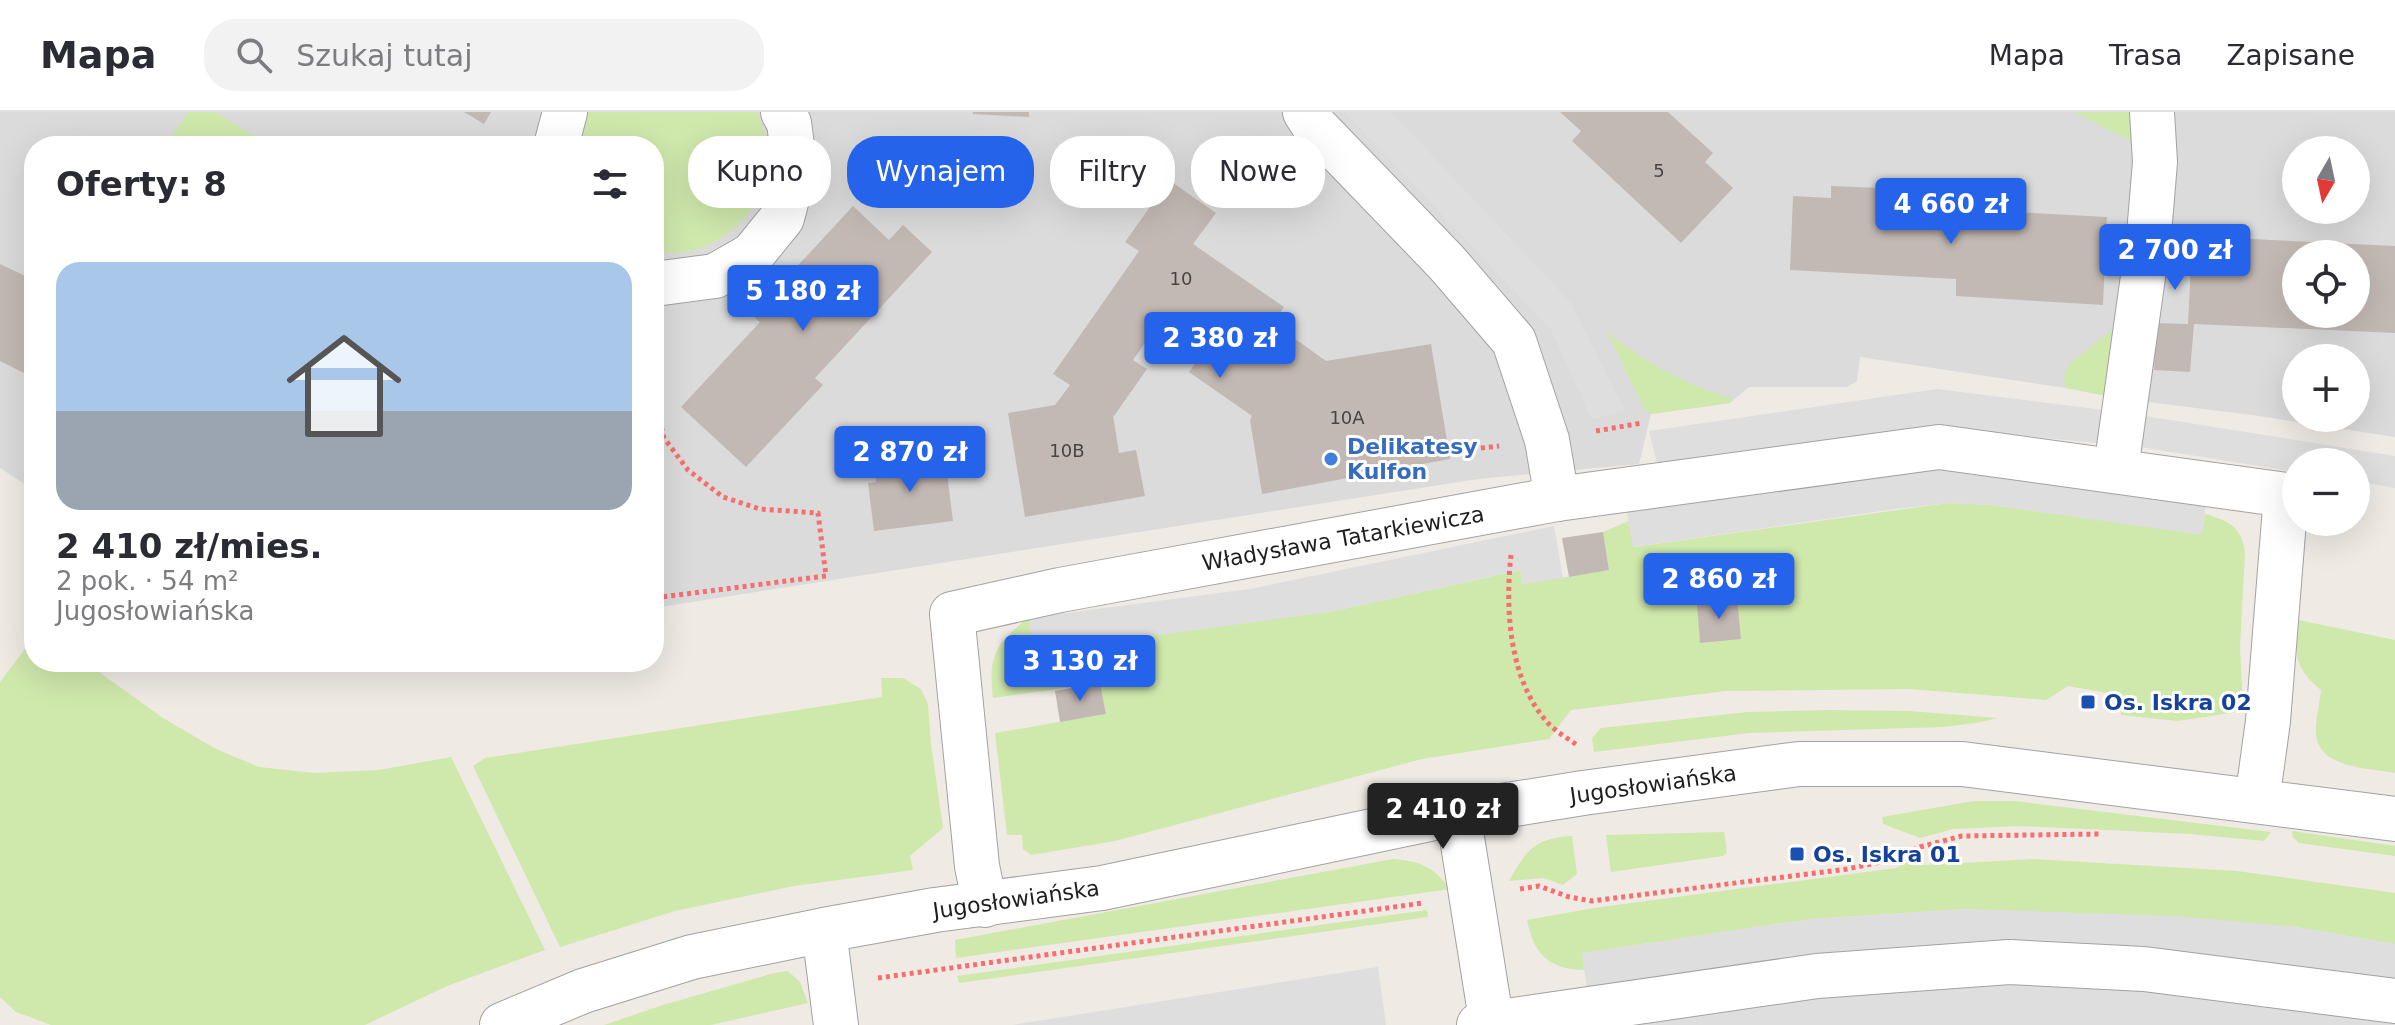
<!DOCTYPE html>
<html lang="pl">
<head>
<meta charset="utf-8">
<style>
  :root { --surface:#fff; --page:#f2f2f3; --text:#2b2b33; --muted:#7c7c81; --line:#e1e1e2; --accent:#2563eb }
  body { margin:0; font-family:"DejaVu Sans",sans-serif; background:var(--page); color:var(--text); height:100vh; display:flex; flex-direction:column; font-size:30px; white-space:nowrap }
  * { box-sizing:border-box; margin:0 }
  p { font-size:26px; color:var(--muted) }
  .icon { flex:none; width:44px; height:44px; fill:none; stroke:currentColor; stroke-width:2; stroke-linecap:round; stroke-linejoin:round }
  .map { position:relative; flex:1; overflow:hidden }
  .details { position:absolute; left:24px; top:24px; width:640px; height:536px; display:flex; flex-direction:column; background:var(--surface); border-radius:32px; box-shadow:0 8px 32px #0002 }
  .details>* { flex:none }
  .banner { position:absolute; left:688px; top:24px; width:760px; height:72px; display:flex; gap:16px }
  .needle { width:52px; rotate:189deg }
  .fabs { position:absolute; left:2282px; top:24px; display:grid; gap:16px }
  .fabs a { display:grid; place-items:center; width:88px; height:88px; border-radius:50%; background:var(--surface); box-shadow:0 8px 32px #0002; font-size:40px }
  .price { position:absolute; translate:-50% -68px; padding:0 18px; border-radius:8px; background:var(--accent); color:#fff; font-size:26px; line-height:52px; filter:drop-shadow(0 2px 4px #0008) }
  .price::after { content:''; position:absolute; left:50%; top:48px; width:24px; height:18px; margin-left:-12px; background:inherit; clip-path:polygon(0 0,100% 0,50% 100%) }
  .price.on { background:#222; color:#fff }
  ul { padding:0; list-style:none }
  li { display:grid; align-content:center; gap:16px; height:424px; padding:0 32px }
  li span { display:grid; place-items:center; height:248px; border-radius:24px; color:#555 }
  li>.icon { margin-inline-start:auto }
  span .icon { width:144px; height:144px; fill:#fffc; stroke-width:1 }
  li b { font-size:34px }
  h2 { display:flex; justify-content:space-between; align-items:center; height:96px; padding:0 32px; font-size:34px }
  .tag { padding:0 28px; border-radius:32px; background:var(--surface); box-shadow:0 8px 32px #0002; font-size:28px; line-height:72px }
  .tag.on { background:var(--accent); color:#fff }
  header { display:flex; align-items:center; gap:48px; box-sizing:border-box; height:112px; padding:0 40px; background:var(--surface); border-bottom:2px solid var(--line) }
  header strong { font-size:38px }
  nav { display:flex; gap:44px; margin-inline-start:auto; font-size:28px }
  .search { width:560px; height:72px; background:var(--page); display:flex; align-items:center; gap:20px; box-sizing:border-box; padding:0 28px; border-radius:32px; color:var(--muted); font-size:30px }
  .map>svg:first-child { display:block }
  .residential { fill:#dcdbdb; fill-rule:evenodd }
  .grass { fill:#cfe8ac }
  .parking { fill:#dedede }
  .building { fill:#c3b9b4; fill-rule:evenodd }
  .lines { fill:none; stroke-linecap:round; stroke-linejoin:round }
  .minor-casing { stroke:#a2a2a2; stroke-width:46 }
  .path { stroke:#f66e6f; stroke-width:5; stroke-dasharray:4 4; stroke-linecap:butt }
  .minor { stroke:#fff; stroke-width:44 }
  .shop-dot { fill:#3f7fe0; stroke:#fff; stroke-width:3 }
  .transit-dot { fill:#1a4fb4; stroke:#fff; stroke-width:3 }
  .labels { text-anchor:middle; stroke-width:6; stroke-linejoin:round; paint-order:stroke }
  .number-label { font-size:18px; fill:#474544 }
  .shop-label { font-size:22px; font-weight:bold; fill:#366cbe; stroke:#fff; text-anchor:start }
  .street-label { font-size:22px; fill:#1e1e1e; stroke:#fff }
  .transit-label { font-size:22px; font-weight:bold; fill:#164399; stroke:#fff; text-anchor:start }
</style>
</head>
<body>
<header>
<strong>Mapa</strong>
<div class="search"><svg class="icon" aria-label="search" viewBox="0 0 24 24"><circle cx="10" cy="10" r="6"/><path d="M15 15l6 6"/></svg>Szukaj tutaj</div>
<nav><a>Mapa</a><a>Trasa</a><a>Zapisane</a></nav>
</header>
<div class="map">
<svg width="2395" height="913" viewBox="0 0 2395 913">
  <rect width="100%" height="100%" fill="#efeae4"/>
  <!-- residential -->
  <path class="residential" d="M0,0H2395V325L2259,304L2117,286L2066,276L1860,245L1857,269L1847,275H1749L1730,291L1651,302L1639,352L1478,367L654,496V34H34V378L0,356ZM2296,38H2356V98H2296ZM2296,142H2356V202H2296ZM2296,246H2356V306H2296Z"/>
  <!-- grass -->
  <g class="grass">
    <path d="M189,0H215L271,34H164Z"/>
    <path d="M584,0H757C763,16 769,32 768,49C765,104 709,151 654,139V34H573Z"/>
    <path d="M2074,0H2141L2140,34Z"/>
    <path d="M2126,207L2117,286L2066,276C2062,267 2065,259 2069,252Z"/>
    <path d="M1607,220C1645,250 1685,273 1732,286L1730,291L1651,302L1645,298Z"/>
    <path d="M1948,391L1991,393L2202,422L2205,402C2229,409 2241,414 2245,440L2240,535L2243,599L2178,609L2121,603L2124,584L2068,574L2046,588L1910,577L1726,579L1571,598L1549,627L1422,647L1115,729L1031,743L1023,737L1022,723H1007L995,621L1106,602L1100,571L993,586C988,544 995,532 1028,506L1035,539L1334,499L1521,458L1522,472L1609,458L1603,420L1629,409L1634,435Z"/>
    <path d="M2298,508L2395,528V661C2370,656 2319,657 2316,622C2315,608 2320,592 2321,578C2294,555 2294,542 2298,508Z"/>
    <path d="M34,525V550H85L163,606L216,637L259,655L314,661L379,658L451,645L545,838L447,874L365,913H51L16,900L0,885V570Z"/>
    <path d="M881,566H903L921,577L928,592L931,632L943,716L910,744L913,758L794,774L675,799L560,835L473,654L485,646L882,585Z"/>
    <path d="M1829,598L1910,599L1998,606L1976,611L1943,615L1749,621L1594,640L1592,626L1601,616L1748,600Z"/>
    <path d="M1974,689H2014L2271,720L2264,729L2190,722L2019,714L1953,717L1920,726L1883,712L1882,705Z"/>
    <path d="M2292,719L2395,734V744L2299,731L2293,725Z"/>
    <path d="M1724,720L1727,741L1723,744L1611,760L1606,723Z"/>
    <path d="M1572,724L1577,762L1563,773L1544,766L1509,769C1526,738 1535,726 1572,724Z"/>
    <path d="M1393,747C1421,749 1433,755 1450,777L956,846L955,828Z"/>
    <path d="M2034,747L2237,759L2395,781V832L2289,814L1966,797L1811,807L1583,841L1584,858C1549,857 1534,843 1527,808L1594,796L1896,756L1911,748L1924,753Z"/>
    <path d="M1427,798L1428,805L959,871L957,864Z"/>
    <path d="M788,859L800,870L808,891L711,913H604L663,893L774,861Z"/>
  </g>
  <!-- parking -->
  <g class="parking">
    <path d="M1345,0H1391L1570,190L1625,298L1592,308L1551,218Z"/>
    <path d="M1937,277L2112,299L2106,332L1941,315L1658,355L1649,319Z"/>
    <path d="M2139,303L2395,344V376L2356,369V350H2296V360L2134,334Z"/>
    <path d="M1954,356L2206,390L2202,423L1991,393L1948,391L1895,397L1633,435L1627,400L1891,363Z"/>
    <path d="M1554,414L1563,466L1522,472L1520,458L1334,499L1035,540L1028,506L1250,477Z"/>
    <path d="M1966,797L2175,804L2289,814L2395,832V913H1592L1582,841L1811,807Z"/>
    <path d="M1378,855L1386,913H1012Z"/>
  </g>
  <!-- building -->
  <g class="building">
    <path d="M464,0H491L484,12Z"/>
    <path d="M973,0H1029V5L973,2Z"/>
    <path d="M1560,0H1668L1713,41L1705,50L1733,76L1681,131L1572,29L1581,19Z"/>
    <path d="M1169,68L1216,101L1193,132L1284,195L1273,211L1326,249L1431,232L1450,347L1262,382L1250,308L1252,304L1189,260L1196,250L1153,220L1133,248L1147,257L1114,304L1113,303L1119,341L1136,338L1145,384L1025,405L1008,301L1055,293L1070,273L1053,262L1139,139L1125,130Z"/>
    <path d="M1831,74L1905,77V89L1959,92V110L1997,111V99L2107,105L2103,193L1956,184V167L1790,158L1793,84L1831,86Z"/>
    <path d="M853,94L889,128L903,113L932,140L815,266L823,273L746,355L681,295L760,210L752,203Z"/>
    <path d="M2230,126L2395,134V221L2194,212L2190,260L2154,258L2156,211L2188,212L2192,135L2229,137ZM2296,142H2356V202H2296Z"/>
    <path d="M0,152L34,168V266L0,249Z"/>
    <path d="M941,343L944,362L947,361L953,409L874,419L868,371L876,370L874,351Z"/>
    <path d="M1603,420L1609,458L1569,465L1562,426Z"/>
    <path d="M1737,487L1741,527L1700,531L1697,491Z"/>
    <path d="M1100,571L1106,602L1060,610L1055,579Z"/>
  </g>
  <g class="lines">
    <!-- minor casing -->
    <g class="minor-casing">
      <g id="minor">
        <path d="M1305,0L1312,11L1446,150L1514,229L1547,328L1557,387"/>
        <path d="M556,34L565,0"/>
        <path d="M654,168L662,171L715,164L752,143L782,106L795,56L789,11L783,0"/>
        <path d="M2116,357L2149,122L2155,50L2152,0"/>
        <path d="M1458,701L1492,913"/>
        <path d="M985,793L977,754L952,502L1060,478L1557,387L1939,335L2286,383L2268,609L2257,689"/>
        <path d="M824,818L836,913"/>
        <path d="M502,913L583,879L692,845L824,818L935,798L1102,776L1458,701L1583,681L1799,652H1962L2395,707"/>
        <path d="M1479,913L1817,864L2009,850L2144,857L2395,889"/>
      </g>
    </g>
    <!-- path -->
    <g class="path">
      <path d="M654,284L664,326L688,358L723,385L760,397L818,401L826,464L654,486"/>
      <path d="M1596,319L1642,311"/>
      <path d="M1473,337L1499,334"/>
      <path d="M1511,443C1505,497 1509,567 1547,610C1555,619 1567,626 1577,633"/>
      <path d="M1520,777L1539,774L1569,785L1592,789L1847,757L1890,748L1920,735L1962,724L2100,722"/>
      <path d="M878,866L1423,791"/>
    </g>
    <!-- minor -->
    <use href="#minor" class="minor"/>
  </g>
  <!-- markers -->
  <circle class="shop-dot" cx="1331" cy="347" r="8"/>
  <g class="transit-dot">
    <rect x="2080" y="582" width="16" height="16" rx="4"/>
    <rect x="1789" y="734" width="16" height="16" rx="4"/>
  </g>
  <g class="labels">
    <!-- number labels -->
    <g class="number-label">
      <text x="1659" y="65">5</text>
      <text x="1181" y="173">10</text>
      <text x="1347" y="312">10A</text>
      <text x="1067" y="345">10B</text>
    </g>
    <!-- shop labels -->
    <g class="shop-label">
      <text x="1347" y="342">Delikatesy<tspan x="1347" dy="25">Kulfon</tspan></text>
    </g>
    <!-- street labels -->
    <g class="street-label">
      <text transform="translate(1343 426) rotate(-10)" y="8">Władysława Tatarkiewicza</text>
      <text transform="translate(1653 672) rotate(-8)" y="8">Jugosłowiańska</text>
      <text transform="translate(1016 787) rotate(-8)" y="8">Jugosłowiańska</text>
    </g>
    <!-- transit labels -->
    <g class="transit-label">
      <text x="2104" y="598">Os. Iskra 02</text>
      <text x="1813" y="750">Os. Iskra 01</text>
    </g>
  </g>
</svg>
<div class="fabs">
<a><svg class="needle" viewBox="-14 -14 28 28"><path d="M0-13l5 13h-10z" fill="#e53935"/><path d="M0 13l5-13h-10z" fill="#7c7c81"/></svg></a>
<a><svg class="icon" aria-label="locate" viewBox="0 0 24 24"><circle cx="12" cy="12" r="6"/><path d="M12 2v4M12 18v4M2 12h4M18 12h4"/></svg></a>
<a>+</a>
<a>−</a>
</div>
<b class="price" style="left:1951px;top:134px">4 660 zł</b>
<b class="price" style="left:2175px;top:180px">2 700 zł</b>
<b class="price" style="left:803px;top:221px">5 180 zł</b>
<b class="price" style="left:1220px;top:268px">2 380 zł</b>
<b class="price" style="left:910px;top:382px">2 870 zł</b>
<b class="price" style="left:1719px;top:509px">2 860 zł</b>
<b class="price" style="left:1080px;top:591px">3 130 zł</b>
<b class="price on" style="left:1443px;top:739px">2 410 zł</b>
<div class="banner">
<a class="tag">Kupno</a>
<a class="tag on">Wynajem</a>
<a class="tag">Filtry</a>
<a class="tag">Nowe</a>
</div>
<section class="details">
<h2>Oferty: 8<svg class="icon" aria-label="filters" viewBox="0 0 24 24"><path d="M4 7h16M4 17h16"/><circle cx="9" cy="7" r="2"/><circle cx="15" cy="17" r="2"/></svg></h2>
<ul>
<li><span style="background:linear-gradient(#a9c7e8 60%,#9aa5b1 0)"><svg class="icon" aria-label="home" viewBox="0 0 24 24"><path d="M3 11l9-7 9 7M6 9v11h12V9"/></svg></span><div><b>2 410 zł/mies.</b><p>2 pok. · 54 m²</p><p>Jugosłowiańska</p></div></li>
</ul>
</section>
</div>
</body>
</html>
